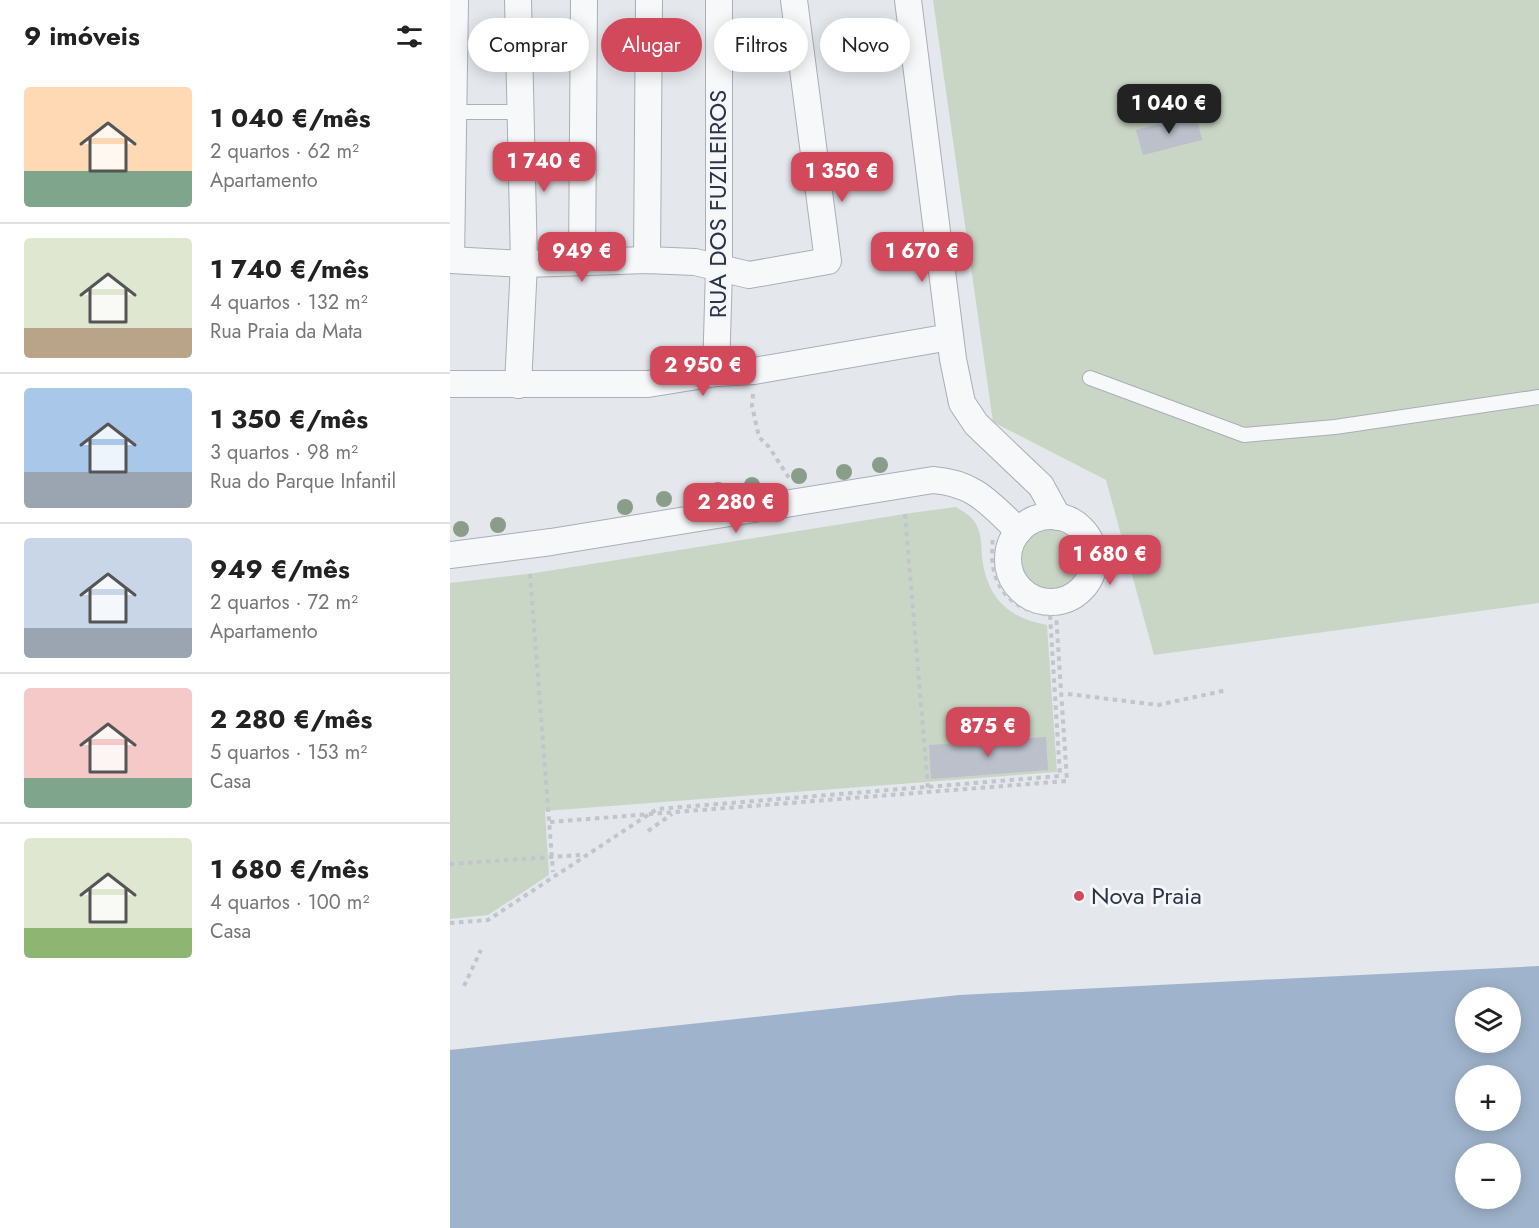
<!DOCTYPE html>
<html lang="pt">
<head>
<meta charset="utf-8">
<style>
  :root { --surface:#fff; --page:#f6f6f6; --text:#222; --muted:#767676; --line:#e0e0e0; --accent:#d1495b }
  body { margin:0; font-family:Jost,sans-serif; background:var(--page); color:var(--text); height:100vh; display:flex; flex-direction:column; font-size:22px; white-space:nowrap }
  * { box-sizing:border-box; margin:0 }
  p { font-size:20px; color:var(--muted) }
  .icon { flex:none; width:33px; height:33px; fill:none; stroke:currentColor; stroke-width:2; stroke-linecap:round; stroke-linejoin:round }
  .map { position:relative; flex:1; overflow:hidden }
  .drawer { display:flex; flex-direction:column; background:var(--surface); width:450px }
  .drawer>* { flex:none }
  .banner { position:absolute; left:18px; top:18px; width:570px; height:54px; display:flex; gap:12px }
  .fabs { position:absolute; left:1005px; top:987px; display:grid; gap:12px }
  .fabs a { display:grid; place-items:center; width:66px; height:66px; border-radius:50%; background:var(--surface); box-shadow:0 3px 15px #0003; font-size:30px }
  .price { position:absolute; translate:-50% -51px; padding:0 14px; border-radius:12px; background:var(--accent); color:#fff; font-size:20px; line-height:39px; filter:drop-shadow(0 2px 3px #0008) }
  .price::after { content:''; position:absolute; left:50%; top:36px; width:18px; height:14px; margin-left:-9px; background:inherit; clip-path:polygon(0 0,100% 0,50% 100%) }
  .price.selected { background:#222; color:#fff }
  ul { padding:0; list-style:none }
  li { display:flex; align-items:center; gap:18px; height:150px; padding:0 24px }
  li+li { border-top:2px solid var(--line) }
  li span { display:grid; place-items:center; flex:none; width:168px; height:120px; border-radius:6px; color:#555 }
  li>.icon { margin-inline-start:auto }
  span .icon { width:72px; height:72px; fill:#fffc; stroke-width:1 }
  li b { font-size:26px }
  h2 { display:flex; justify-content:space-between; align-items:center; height:72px; padding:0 24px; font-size:26px }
  .pill { padding:0 21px; border-radius:27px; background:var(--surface); box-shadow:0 3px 15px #0003; font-size:21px; line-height:54px }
  .pill.selected { background:var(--accent); color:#fff }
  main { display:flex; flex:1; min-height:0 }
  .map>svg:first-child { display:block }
  .green { fill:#c9d6c5 }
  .water { fill:#9fb4cc; fill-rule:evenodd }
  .building { fill:#bbc0ca }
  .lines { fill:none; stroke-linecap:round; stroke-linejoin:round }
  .lane-casing { stroke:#a9aeb7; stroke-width:16 }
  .street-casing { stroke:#a9aeb7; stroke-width:28 }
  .path { stroke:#c2c5cb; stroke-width:4; stroke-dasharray:4.5 4.5; stroke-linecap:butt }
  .lane { stroke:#f7f8fa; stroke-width:14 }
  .street { stroke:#f7f8fa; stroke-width:26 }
  .tree { fill:#899d89 }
  .poi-dot { fill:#d1495b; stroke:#f4f6f9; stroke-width:2 }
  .labels { text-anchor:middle; stroke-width:6; stroke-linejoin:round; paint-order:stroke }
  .street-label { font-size:24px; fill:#2b3445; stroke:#f4f6f9 }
  .poi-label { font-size:24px; fill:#2b3445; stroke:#f4f6f9; text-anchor:start }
</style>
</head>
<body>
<main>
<section class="drawer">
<h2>9 imóveis<svg class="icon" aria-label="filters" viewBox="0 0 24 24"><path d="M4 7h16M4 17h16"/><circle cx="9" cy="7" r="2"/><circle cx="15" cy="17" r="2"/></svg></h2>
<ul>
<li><span style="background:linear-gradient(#ffd9b3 70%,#7fa58c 0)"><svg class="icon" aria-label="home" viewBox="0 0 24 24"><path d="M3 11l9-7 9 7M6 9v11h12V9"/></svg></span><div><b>1 040 €/mês</b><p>2 quartos · 62 m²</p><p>Apartamento</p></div></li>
<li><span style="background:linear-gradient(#dfe7d0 75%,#b9a48a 0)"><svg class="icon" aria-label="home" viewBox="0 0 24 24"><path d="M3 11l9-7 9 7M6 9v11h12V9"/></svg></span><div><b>1 740 €/mês</b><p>4 quartos · 132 m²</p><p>Rua Praia da Mata</p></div></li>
<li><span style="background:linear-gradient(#a9c7e8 70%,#9aa5b1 0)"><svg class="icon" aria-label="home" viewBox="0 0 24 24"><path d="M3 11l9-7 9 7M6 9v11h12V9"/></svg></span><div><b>1 350 €/mês</b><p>3 quartos · 98 m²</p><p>Rua do Parque Infantil</p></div></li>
<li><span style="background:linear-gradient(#c9d6e8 75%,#9aa5b1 0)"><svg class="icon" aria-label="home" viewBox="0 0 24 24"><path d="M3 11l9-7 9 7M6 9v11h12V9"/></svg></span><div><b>949 €/mês</b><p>2 quartos · 72 m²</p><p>Apartamento</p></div></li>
<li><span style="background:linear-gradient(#f6c9c9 75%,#7fa58c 0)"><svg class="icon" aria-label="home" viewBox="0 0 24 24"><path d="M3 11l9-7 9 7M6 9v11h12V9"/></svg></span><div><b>2 280 €/mês</b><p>5 quartos · 153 m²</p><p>Casa</p></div></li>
<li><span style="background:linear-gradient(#dfe7d0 75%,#8fb573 0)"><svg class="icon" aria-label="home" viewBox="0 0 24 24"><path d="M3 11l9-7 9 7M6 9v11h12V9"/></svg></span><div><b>1 680 €/mês</b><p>4 quartos · 100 m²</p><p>Casa</p></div></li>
</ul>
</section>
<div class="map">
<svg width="1089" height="1228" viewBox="0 0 1089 1228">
  <rect width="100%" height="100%" fill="#e4e7ec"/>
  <!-- green -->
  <g class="green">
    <path d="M483,0H1089V603L704,655L656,480L543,422Z"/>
    <path d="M506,507C512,511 520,515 524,521C532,532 531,545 532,557C537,598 558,618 597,625L607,772L95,811L99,875L38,915L0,919V583L85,573L461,513Z"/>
    <circle cx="601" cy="559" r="33"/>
  </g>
  <!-- water -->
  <path class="water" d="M1089,966V1228H0V1050L509,995ZM1016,998H1060V1042H1016ZM1016,1076H1060V1120H1016ZM1016,1154H1060V1198H1016Z"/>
  <!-- building -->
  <g class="building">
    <path d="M746,114L752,140L693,155L686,130Z"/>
    <path d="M596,737L598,770L481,779L479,745Z"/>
  </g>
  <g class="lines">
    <!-- lane casing -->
    <g class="lane-casing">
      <g id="lane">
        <path d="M4,112H71"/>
        <path d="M640,378L794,435L885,427L1089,397"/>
      </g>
    </g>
    <!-- street casing -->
    <g class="street-casing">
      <g id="street">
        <path d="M68,0L74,264L68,385"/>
        <path d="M458,0L503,359L512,403L526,424L591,486L608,517"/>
        <path d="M0,260L74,264L197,260L245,262L299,275L378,261L344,0"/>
        <path d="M1,260L5,0"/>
        <path d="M197,260L199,0"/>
        <path d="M132,262L134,0"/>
        <path d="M266,373L269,269V0"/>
        <path d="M0,384H198L266,373L304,371L500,337"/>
        <circle cx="601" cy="559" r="43"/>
        <path d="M0,555L101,542L483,480C525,483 540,504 569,531"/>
      </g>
    </g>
    <!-- path -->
    <g class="path">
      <path d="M303,394L302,406L309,437L319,447L339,478"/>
      <path d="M455,514L478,788"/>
      <path d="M80,574L103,872"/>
      <path d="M618,694L708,705L777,690"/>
      <path d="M100,822L617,781L606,614"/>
      <path d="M198,831L222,814"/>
      <path d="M0,864L130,855"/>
      <path d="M0,923L38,920L207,809L610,776L600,615C566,611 544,593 542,557C542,550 543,544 542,537"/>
      <path d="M14,986L31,950"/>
    </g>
    <!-- lane -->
    <use href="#lane" class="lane"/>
    <!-- street -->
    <use href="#street" class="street"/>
  </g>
  <!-- trees -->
  <g class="tree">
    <circle cx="430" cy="465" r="8"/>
    <circle cx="394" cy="472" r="8"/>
    <circle cx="349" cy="476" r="8"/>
    <circle cx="302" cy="485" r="8"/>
    <circle cx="268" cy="490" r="8"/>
    <circle cx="214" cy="499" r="8"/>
    <circle cx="175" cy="507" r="8"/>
    <circle cx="48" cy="525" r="8"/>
    <circle cx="11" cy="529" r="8"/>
  </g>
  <!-- markers -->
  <circle class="poi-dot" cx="629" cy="896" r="6"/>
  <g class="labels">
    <!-- street labels -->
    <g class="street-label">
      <text transform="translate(268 204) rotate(-90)" y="8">RUA DOS FUZILEIROS</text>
    </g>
    <!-- poi labels -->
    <g class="poi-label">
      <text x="641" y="904">Nova Praia</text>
    </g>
  </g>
</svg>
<div class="fabs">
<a><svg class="icon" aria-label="layers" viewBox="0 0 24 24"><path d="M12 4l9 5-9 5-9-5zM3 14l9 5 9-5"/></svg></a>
<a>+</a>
<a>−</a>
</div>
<b class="price selected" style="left:719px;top:135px">1 040 €</b>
<b class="price" style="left:94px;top:193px">1 740 €</b>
<b class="price" style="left:392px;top:203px">1 350 €</b>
<b class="price" style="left:132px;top:283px">949 €</b>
<b class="price" style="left:472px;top:283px">1 670 €</b>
<b class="price" style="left:253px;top:397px">2 950 €</b>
<b class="price" style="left:286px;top:534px">2 280 €</b>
<b class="price" style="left:660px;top:586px">1 680 €</b>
<b class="price" style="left:538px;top:758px">875 €</b>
<div class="banner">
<a class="pill">Comprar</a>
<a class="pill selected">Alugar</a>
<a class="pill">Filtros</a>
<a class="pill">Novo</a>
</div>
</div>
</main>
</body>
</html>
